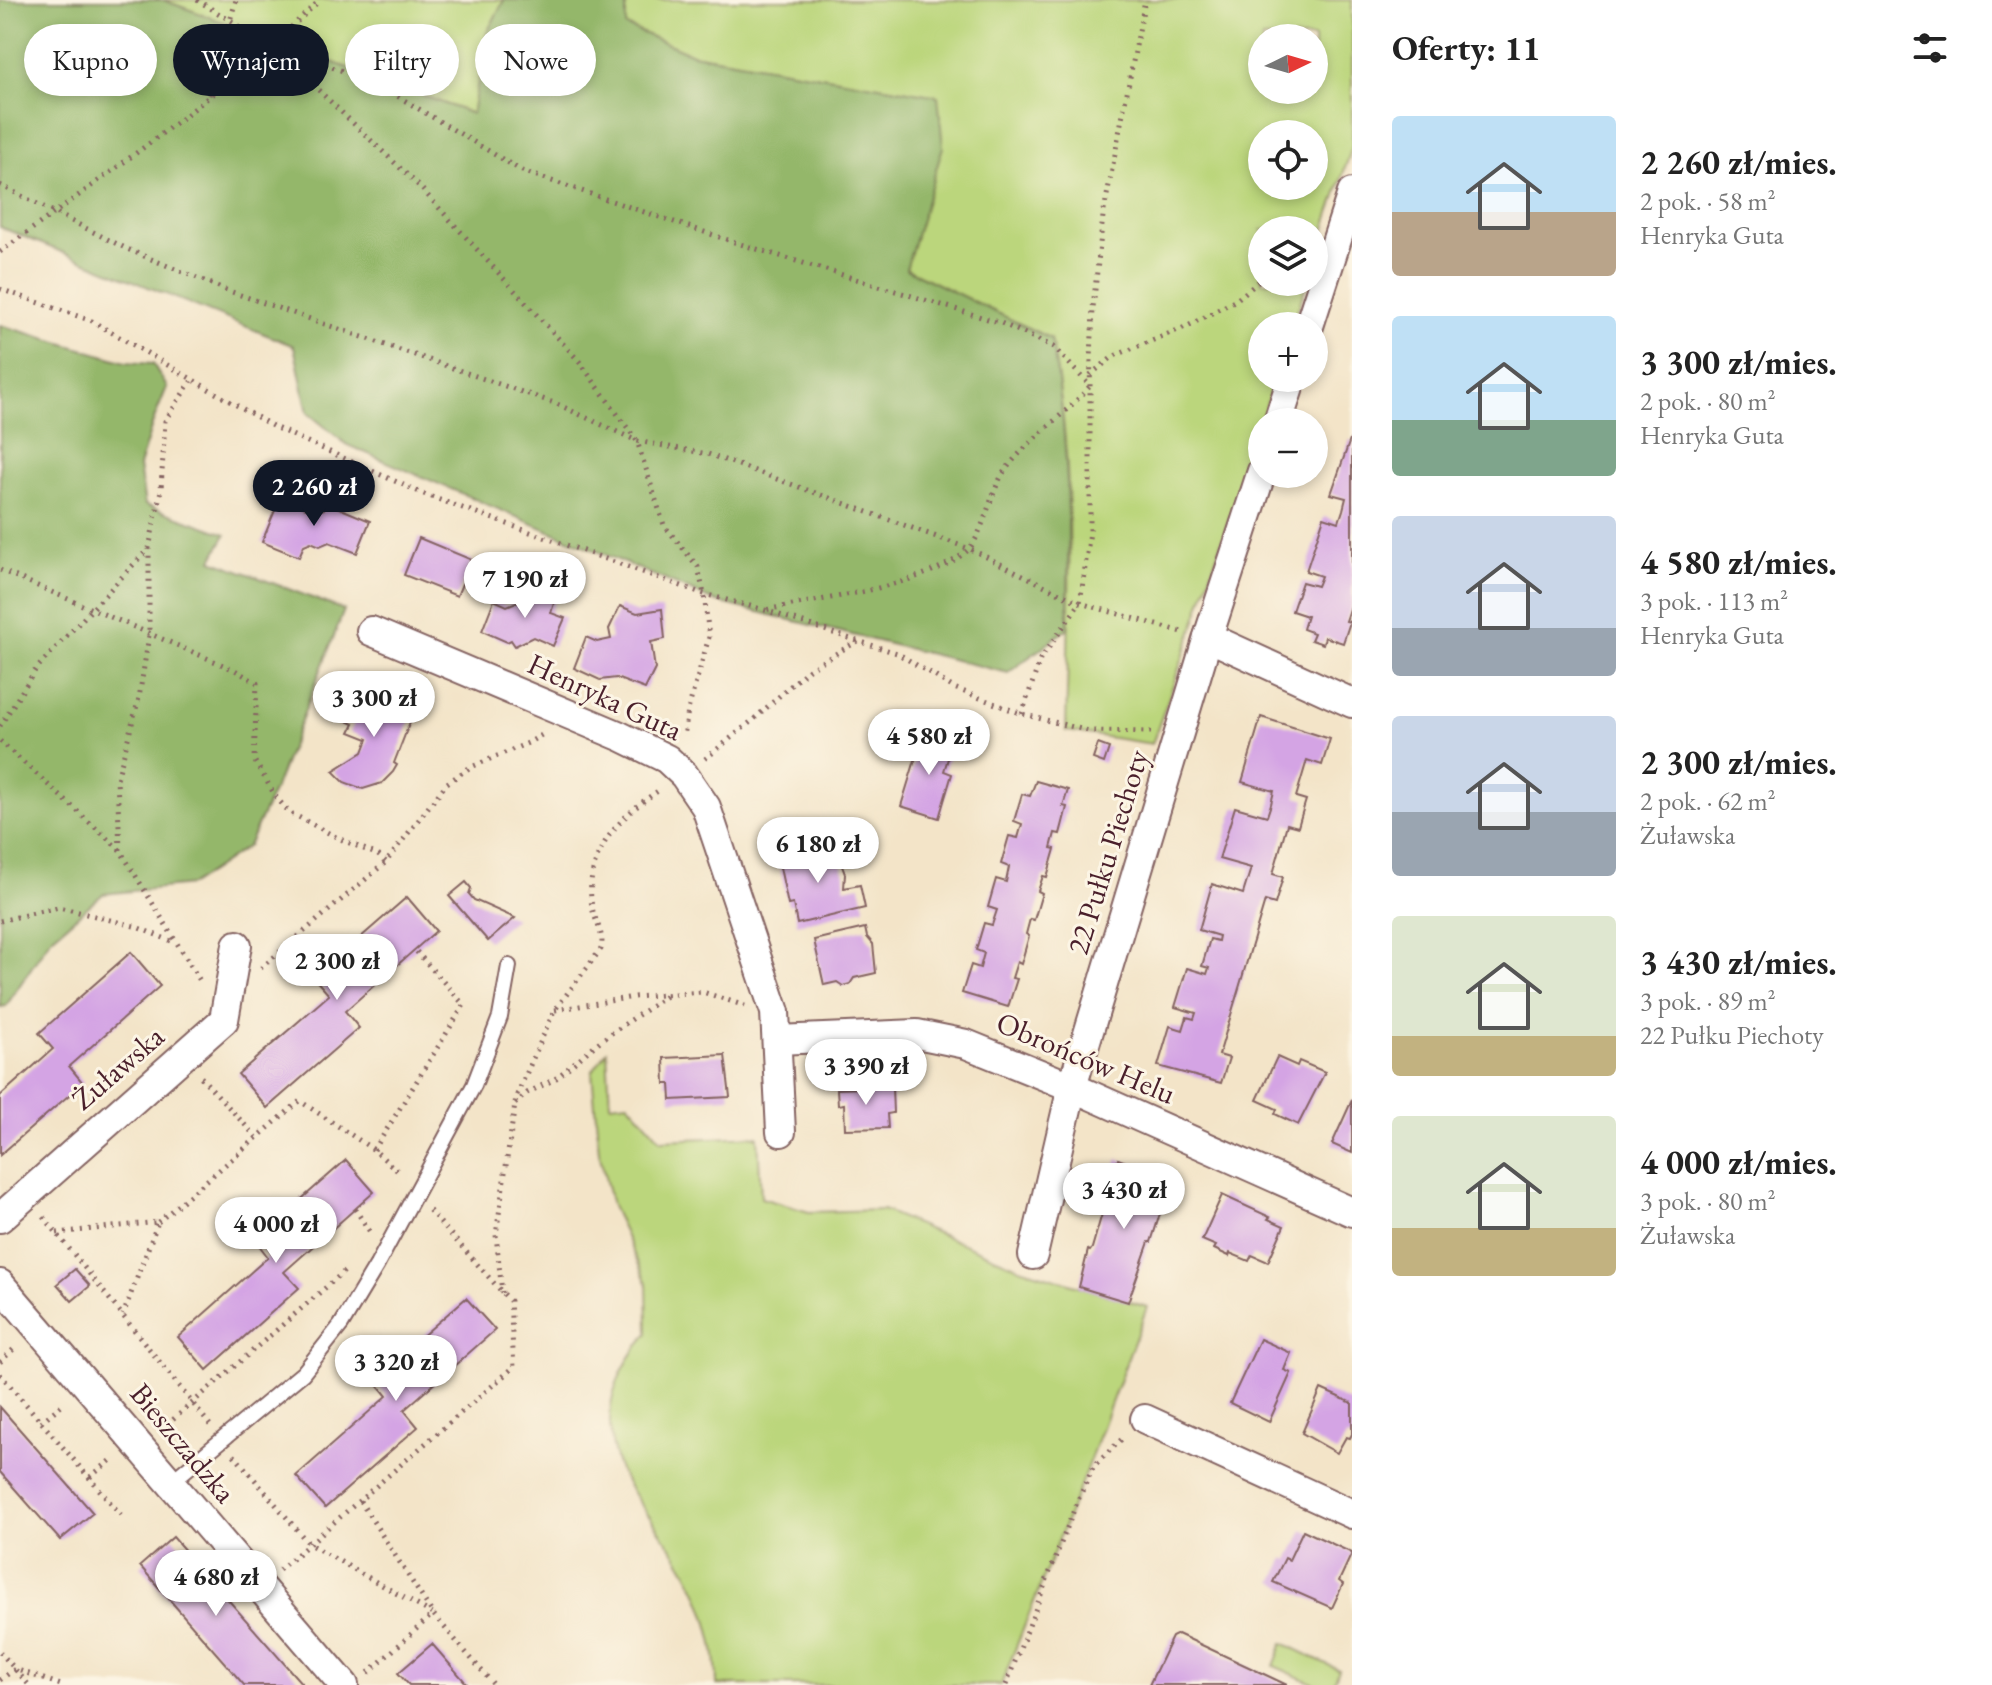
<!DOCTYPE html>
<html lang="pl">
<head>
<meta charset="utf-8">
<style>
  :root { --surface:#fff; --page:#f6f6f6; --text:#222; --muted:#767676; --accent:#111827 }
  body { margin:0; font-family:"EB Garamond",serif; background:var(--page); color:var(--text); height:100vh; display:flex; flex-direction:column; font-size:30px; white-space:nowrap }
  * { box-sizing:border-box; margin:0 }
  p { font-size:26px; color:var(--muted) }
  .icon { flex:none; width:44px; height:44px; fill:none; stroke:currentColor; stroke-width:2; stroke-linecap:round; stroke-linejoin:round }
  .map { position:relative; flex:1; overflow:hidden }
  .side { display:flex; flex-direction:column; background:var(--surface); width:640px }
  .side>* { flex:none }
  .hud { position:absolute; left:24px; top:24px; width:760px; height:72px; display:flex; gap:16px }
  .needle { width:52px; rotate:85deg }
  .fabs { position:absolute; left:1248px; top:24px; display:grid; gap:16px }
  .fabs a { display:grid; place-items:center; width:80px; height:80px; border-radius:50%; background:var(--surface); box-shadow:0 4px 12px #0003; font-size:40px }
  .price { position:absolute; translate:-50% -68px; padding:0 18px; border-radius:28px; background:#fff; color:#222; font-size:26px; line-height:52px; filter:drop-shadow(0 2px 4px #0008) }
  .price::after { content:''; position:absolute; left:50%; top:48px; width:24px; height:18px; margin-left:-12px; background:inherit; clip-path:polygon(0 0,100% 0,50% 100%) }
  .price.on { background:var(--accent); color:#fff }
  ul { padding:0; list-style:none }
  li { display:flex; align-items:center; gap:24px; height:200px; padding:0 40px }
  li span { display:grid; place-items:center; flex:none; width:224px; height:160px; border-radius:8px; color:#555 }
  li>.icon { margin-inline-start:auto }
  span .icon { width:96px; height:96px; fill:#fffc; stroke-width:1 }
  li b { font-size:34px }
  h2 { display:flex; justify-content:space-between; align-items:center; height:96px; padding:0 40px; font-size:34px }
  .chip { padding:0 28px; border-radius:36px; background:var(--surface); box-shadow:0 4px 12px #0003; font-size:28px; line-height:72px }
  .chip.on { background:var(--accent); color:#fff }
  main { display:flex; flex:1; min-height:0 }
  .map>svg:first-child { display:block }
  .green { fill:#bbd67b; stroke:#827a53; stroke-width:2; fill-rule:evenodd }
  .forest { fill:#94b76b; stroke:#6f6b4b; stroke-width:2 }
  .building { fill:#d4a4e4 }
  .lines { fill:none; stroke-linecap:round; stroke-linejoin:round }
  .service-casing { stroke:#856462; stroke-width:18 }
  .minor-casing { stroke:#856462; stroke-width:32 }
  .path { stroke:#856462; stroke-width:5; stroke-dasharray:2 6; stroke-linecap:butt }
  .service { stroke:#fff; stroke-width:14 }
  .minor { stroke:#fff; stroke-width:28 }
  .labels { text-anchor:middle; stroke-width:6; stroke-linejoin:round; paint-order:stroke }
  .street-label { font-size:30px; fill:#4a1f2b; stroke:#fcf5e5 }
</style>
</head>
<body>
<main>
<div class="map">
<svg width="1352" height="1685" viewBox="0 0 1352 1685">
  <rect width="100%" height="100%" fill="#fcf5e5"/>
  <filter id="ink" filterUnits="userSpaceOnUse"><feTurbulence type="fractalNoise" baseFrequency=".0125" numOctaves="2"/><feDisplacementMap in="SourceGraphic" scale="16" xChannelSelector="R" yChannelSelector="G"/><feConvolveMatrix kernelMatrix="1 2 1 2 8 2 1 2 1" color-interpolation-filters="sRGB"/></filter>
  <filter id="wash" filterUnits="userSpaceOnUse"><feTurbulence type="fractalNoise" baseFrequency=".006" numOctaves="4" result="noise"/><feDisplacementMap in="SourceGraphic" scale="32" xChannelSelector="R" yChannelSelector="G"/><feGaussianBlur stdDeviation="1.8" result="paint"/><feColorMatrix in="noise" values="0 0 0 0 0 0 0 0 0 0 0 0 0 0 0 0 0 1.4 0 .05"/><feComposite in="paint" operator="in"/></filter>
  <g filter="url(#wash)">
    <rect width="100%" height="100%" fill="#f3e4c8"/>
    <!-- green -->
    <g class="green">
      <path d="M163,0H504L487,33L473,114Z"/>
      <path d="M626,0H1352V147L1314,261V230H1262V282H1307L1292,326H1262V378H1275L1191,635L1152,744L1066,731C1069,601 1077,468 1051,339L906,269L918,223L938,96L692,54L626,26ZM1262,38H1314V90H1262ZM1262,134H1314V186H1262Z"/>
      <path d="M607,1051L610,1104L628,1102L661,1140L758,1136L761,1198L809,1212L883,1210L1020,1268L1147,1307L1080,1486L1001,1685H717C717,1649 707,1610 690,1578C671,1541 642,1511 622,1475C618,1468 616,1459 614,1451C602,1406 618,1368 648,1333L647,1283L612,1206L599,1152L592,1072Z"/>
      <path d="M1283,1643L1339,1670L1333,1685H1317L1274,1666Z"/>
    </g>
    <!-- forest -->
    <g class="forest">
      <path d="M0,0H163L472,114L487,33L504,0H626V26L692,54L938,96L943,147L906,269L1051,339C1070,435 1069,531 1068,628L1008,673L717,602L347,445L308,413L294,346L0,227Z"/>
      <path d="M0,325L126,362L153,364L167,387L153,422L139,466L145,505L226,534L212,560L344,610L276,785L248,846L191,885L103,894L51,938L6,1006L0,1007Z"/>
    </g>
    <g id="blocks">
      <!-- building -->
      <g class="building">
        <path d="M1350,440L1352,441V603L1346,621L1350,622L1343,643L1325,637L1323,644L1311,640L1314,633L1303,629L1307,616L1292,611L1302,582L1317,586L1321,576L1306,571L1324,517L1339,522L1343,510L1346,498L1331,494Z"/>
        <path d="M280,498L316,512L324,509L327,503L370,521L357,553L329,542L320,546L311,542L304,545L299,557L262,542Z"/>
        <path d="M419,538L472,560L457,596L404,575Z"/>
        <path d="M524,587L555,600L551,613L565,618L553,646L533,637L515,646L511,640L507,642L482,631L494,600L507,606L519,601Z"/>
        <path d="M620,606L637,613L662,609L665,639L651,642L655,669L645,689L616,678L600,680L574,668L586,637L597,642L611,639L609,629Z"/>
        <path d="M359,686L388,698L386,703L413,714L394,763L397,765L393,772L382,783L363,789L344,782L333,771L363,752L368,739L350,732L354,724L345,720Z"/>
        <path d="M1261,717L1330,739L1322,765L1307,760L1296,797L1306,800L1302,813L1298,827L1287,824L1273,874L1283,877L1275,904L1265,901L1219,1055L1229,1058L1221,1083L1158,1066L1170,1026L1183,1030L1187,1017L1194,1019L1196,1013L1175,1007L1187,968L1207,974L1209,968L1202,966L1210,939L1218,941L1219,936L1199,930L1212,884L1243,894L1251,868L1219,859L1235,807L1267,816L1271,804L1274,791L1242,782Z"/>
        <path d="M923,734L953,743L944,771L952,774L939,818L901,806Z"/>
        <path d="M1098,744L1109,748L1104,763L1093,759Z"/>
        <path d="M1036,781L1068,790L1063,806L1067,807L1060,834L1055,833L1051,848L1055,849L1047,877L1043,876L1038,891L1042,893L1034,920L1030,919L1026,934L1029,936L1021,964L1017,962L1012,978L1017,979L1008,1007L962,993L971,965L980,968L984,953L976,950L984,923L992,925L997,910L988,907L996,879L1006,882L1009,867L1001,864L1009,836L1018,838L1022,824L1014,821L1022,794L1030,796Z"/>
        <path d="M834,845L845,874L844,888L860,885L865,908L797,924L793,904L788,905L778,858L791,855L792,849L802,847L808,851Z"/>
        <path d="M466,882L471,888L469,894L474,900L515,918L488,941L449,896Z"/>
        <path d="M407,897L436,931L345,1011L359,1028L267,1108L238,1074L329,995L314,978Z"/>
        <path d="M865,928L867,937L873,944L876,973L854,978L850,984L843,986L837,982L824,985L814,940Z"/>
        <path d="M131,952L160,986L69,1066L83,1083L0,1155V1096L53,1049L39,1033Z"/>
        <path d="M725,1055L730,1097L671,1100L670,1084H665L664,1058Z"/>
        <path d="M1277,1057L1297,1066L1299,1061L1325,1072L1298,1125L1275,1114L1277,1109L1257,1100Z"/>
        <path d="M892,1087L893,1113L887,1114L888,1128L845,1129L844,1104L838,1105L837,1089Z"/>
        <path d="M1352,1100V1153L1332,1144Z"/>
        <path d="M1118,1159L1171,1179L1151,1242H1149L1128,1302L1079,1287L1088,1250L1090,1251L1092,1248Z"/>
        <path d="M346,1160L374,1192L284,1272L299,1288L207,1370L178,1337L268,1257L255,1240Z"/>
        <path d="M1222,1195L1270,1217L1268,1219L1284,1226L1268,1262L1252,1255L1249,1261L1230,1253L1229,1256L1214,1249L1216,1246L1202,1240Z"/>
        <path d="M75,1269L90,1286L72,1301L57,1284Z"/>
        <path d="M466,1298L495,1330L404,1410L418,1427L325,1508L296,1476L387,1396L373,1379Z"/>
        <path d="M1260,1339L1291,1353L1284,1370L1291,1373L1269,1422L1230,1403Z"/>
        <path d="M1321,1389L1352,1403V1434L1350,1438L1346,1437L1337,1453L1302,1433Z"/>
        <path d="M0,1407L93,1513L60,1540L0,1472Z"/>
        <path d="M1303,1530L1352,1553L1339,1581L1343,1584L1332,1608L1273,1582L1285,1558L1289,1560Z"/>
        <path d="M173,1537L303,1685H244L140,1566Z"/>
        <path d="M1178,1634L1268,1676L1287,1685H1149L1172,1637Z"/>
        <path d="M432,1644L468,1685H409L398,1673Z"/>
      </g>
    </g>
  </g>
  <g filter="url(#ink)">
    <use href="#blocks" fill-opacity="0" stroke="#856462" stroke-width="2"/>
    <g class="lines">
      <!-- service casing -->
      <g class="service-casing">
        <path id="service" d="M171,1482L303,1373L341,1325L377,1265L474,1085L500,1017L509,966"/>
      </g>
      <!-- minor casing -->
      <g class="minor-casing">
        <g id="minor">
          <path d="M1309,326L1352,193"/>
          <path d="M1278,422L1292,378"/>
          <path d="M371,631L620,736L667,759L684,775L706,807L775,1012L781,1132"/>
          <path d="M1208,637L1352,703"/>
          <path d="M777,1040L917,1034L966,1044L1072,1087L1352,1212"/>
          <path d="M0,1218L224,1020L237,945"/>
          <path d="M1033,1255L1072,1087L1208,637L1262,471"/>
          <path d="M0,1284L344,1685"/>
          <path d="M1145,1419L1352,1514"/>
        </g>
      </g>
      <!-- path -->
      <g class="path">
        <path d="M197,0L272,46L419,186L579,361L637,441L664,525L698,567L704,594L709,637L688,710L684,737"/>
        <path d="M272,46L374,82L522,171L737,243L1001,323L1054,347L1090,386C1063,417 1028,439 1004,472C991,491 982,537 968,550C928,586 820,599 765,610"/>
        <path d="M209,95L236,0"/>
        <path d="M0,185L127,249L226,290L557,404L637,441L708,454L970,549L1080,603L1182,632"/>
        <path d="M0,252C108,174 224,93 320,0"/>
        <path d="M0,289L92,321L274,427L426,495L704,594L765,610L857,641"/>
        <path d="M1090,375L1114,356L1188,326L1236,300L1262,279"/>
        <path d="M0,570L235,670L257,683L254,760L276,797L289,812L340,839L378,855L386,862"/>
        <path d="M1022,714L1040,660L1080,603L1090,532V386L1093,308L1103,216L1145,0"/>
        <path d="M0,726L36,669L149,548L161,490L165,421L191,381"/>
        <path d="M0,741L120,850L202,984"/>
        <path d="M705,759L753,720L809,669L858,641L897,653L954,688L1022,714L1089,731L1151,732"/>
        <path d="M120,850L117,779L139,698L149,635V549"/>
        <path d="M0,921L59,907L134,926L176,943"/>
        <path d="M261,968L386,862L447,783L469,768L528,743L545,733"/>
        <path d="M555,1010L634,997L703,992L745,1006"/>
        <path d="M201,1077L257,1138"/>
        <path d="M515,1104L527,1093L555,1079L600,1041L666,996"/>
        <path d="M374,1150L464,1005L415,950"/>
        <path d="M355,1209L372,1235"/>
        <path d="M44,1217L210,1425"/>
        <path d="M158,1222L300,1101L374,1150L401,1174"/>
        <path d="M57,1233L158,1222L123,1315"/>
        <path d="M502,1293L496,1235L516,1097L554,1011L601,949C605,934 595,922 592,907C583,854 620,815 661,789"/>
        <path d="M0,1362L17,1346"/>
        <path d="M0,1374L122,1516"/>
        <path d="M41,1422L65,1402"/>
        <path d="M161,1430L347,1269"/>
        <path d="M234,1455L309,1544L433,1614L368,1673"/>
        <path d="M90,1477L114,1458"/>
        <path d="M360,1501L433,1614L494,1685"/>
        <path d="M279,1570L514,1367L510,1301L429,1210"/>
        <path d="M0,1652L29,1685"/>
        <path d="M0,1680L15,1669L61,1685"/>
        <path d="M1006,1685L1077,1502L1094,1466L1125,1436"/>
      </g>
      <!-- service -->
      <use href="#service" class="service"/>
      <!-- minor -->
      <use href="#minor" class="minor"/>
    </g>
  </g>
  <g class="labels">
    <!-- street labels -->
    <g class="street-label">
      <text transform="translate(605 697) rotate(25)" y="10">Henryka Guta</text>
      <text transform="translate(1108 852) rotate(-73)" y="10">22 Pułku Piechoty</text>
      <text transform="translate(1086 1058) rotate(23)" y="10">Obrońców Helu</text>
      <text transform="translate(118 1068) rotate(-41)" y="10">Żuławska</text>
      <text transform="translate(183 1443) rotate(50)" y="10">Bieszczadzka</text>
    </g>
  </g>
</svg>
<div class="fabs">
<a><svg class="needle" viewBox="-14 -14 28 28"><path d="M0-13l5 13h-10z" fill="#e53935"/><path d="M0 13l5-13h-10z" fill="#767676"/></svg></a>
<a><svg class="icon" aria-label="locate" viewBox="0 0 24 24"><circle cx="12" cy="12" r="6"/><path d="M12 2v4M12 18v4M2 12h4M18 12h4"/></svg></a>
<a><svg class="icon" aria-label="layers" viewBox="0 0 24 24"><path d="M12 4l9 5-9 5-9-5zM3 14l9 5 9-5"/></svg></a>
<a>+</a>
<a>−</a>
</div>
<b class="price on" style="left:314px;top:528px">2 260 zł</b>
<b class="price" style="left:525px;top:620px">7 190 zł</b>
<b class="price" style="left:374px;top:739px">3 300 zł</b>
<b class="price" style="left:929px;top:777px">4 580 zł</b>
<b class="price" style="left:818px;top:885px">6 180 zł</b>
<b class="price" style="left:337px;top:1002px">2 300 zł</b>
<b class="price" style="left:866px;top:1107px">3 390 zł</b>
<b class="price" style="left:1124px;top:1231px">3 430 zł</b>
<b class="price" style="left:276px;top:1265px">4 000 zł</b>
<b class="price" style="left:396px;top:1403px">3 320 zł</b>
<b class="price" style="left:216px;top:1618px">4 680 zł</b>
<div class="hud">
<a class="chip">Kupno</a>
<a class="chip on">Wynajem</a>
<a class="chip">Filtry</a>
<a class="chip">Nowe</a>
</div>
</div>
<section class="side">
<h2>Oferty: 11<svg class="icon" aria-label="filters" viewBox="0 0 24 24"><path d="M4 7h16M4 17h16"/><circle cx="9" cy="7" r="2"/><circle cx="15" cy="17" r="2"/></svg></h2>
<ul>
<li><span style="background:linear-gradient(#bfe0f5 60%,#b9a48a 0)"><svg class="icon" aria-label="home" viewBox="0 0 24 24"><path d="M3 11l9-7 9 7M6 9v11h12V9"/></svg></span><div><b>2 260 zł/mies.</b><p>2 pok. · 58 m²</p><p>Henryka Guta</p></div></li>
<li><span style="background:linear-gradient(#bfe0f5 65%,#7fa58c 0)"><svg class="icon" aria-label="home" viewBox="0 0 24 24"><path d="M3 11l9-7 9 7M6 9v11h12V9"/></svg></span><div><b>3 300 zł/mies.</b><p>2 pok. · 80 m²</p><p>Henryka Guta</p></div></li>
<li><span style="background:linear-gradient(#c9d6e8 70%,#9aa5b1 0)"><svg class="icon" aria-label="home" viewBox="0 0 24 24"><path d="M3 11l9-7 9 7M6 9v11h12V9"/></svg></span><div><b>4 580 zł/mies.</b><p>3 pok. · 113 m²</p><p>Henryka Guta</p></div></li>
<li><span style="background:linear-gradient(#c9d6e8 60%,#9aa5b1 0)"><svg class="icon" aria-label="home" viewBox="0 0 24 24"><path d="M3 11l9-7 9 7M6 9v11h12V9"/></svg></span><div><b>2 300 zł/mies.</b><p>2 pok. · 62 m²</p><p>Żuławska</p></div></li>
<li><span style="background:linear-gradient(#dfe7d0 75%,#c2b280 0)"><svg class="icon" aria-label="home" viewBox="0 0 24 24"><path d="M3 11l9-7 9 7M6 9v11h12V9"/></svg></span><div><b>3 430 zł/mies.</b><p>3 pok. · 89 m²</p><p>22 Pułku Piechoty</p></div></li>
<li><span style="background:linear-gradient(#dfe7d0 70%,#c2b280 0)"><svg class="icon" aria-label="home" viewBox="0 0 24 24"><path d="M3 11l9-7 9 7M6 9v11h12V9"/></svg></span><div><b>4 000 zł/mies.</b><p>3 pok. · 80 m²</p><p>Żuławska</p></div></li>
</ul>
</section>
</main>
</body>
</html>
